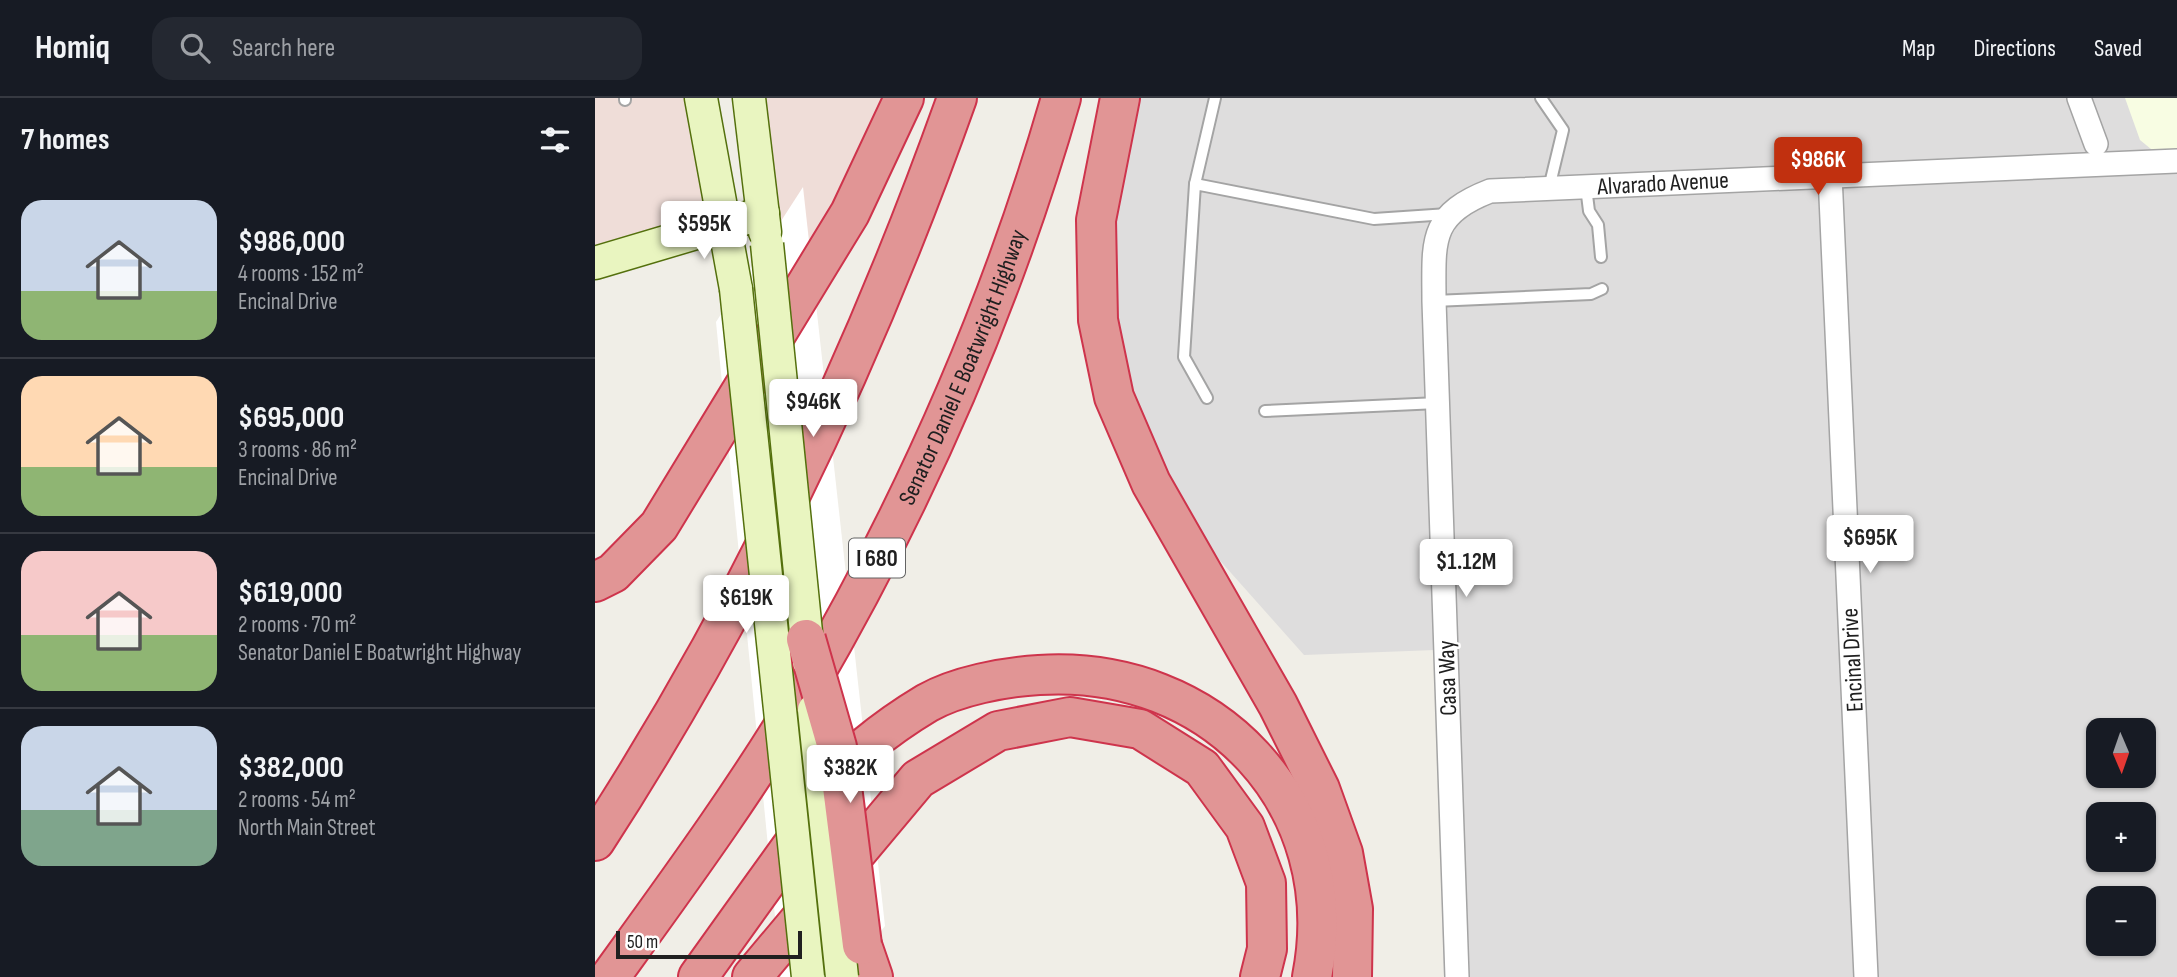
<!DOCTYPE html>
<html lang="en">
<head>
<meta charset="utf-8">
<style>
  :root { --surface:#171b24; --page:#242831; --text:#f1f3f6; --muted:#9ea1a6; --line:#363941; --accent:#c1300f }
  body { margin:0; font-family:"Sofia Sans Condensed",sans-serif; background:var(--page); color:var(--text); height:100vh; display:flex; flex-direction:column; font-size:26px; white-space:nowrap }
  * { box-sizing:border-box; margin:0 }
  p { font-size:23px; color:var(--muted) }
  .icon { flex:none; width:38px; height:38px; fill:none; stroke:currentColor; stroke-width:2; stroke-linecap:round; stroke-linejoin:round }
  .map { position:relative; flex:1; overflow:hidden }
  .sheet { display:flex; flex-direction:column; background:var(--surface); width:595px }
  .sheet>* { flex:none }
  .needle { width:46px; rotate:178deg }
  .tools { position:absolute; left:1491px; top:620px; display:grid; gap:14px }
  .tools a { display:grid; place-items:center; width:70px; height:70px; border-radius:14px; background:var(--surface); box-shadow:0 2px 5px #0004; font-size:35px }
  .scale { position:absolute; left:21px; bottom:18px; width:186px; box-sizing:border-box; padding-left:7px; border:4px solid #202020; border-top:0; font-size:19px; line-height:24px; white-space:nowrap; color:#202020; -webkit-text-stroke:5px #fff; paint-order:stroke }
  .price { position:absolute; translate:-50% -60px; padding:0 16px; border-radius:7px; background:#fff; color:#222; font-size:23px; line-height:46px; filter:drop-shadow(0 2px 4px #0008) }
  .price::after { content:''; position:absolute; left:50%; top:42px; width:21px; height:16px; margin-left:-10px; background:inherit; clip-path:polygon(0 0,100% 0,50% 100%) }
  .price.active { background:var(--accent); color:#fff }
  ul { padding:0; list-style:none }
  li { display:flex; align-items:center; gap:21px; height:175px; padding:0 21px }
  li+li { border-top:2px solid var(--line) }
  li span { display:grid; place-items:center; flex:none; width:196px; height:140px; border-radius:21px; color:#555 }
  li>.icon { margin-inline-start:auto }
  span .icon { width:84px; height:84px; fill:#fffc; stroke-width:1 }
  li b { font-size:30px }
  h2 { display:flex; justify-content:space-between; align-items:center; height:84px; padding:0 21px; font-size:30px }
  header { display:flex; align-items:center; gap:42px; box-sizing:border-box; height:98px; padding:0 35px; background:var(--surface); border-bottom:2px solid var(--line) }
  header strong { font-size:33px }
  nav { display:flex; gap:38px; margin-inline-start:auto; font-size:24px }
  .search { width:490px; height:63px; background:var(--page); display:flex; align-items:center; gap:18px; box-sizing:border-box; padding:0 24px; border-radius:21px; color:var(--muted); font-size:26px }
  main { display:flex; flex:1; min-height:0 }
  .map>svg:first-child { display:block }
  .residential { fill:#dedddd; fill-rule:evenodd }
  .commercial { fill:#efddd8 }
  .education { fill:#f8fde3 }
  .pier { fill:#fff }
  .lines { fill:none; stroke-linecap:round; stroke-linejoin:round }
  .service-casing { stroke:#a4a4a4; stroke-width:14 }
  .minor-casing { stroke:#a4a4a4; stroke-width:26 }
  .secondary-casing { stroke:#54700d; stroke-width:35 }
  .motorway-casing { stroke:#ce344c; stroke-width:42 }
  .service { stroke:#fff; stroke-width:10 }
  .minor { stroke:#fff; stroke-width:23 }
  .secondary { stroke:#e9f5c0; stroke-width:32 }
  .motorway { stroke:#e19595; stroke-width:38 }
  .secondary-bridge-casing { stroke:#54700d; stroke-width:35; stroke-linecap:butt }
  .motorway-bridge-casing { stroke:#ce344c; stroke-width:42; stroke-linecap:butt }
  .secondary-bridge { stroke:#e9f5c0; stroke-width:32 }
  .motorway-bridge { stroke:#e19595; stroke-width:38 }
  .labels { text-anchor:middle; stroke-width:5; stroke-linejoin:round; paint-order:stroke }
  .shield { fill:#fff; stroke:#636363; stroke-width:2 }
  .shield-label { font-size:23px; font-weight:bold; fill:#202020 }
  .street-label { font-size:24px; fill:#202020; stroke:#fff }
</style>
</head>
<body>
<header>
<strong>Homiq</strong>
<div class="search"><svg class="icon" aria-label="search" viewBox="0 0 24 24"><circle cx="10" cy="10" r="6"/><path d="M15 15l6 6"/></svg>Search here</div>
<nav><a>Map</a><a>Directions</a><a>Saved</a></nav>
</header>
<main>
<section class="sheet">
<h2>7 homes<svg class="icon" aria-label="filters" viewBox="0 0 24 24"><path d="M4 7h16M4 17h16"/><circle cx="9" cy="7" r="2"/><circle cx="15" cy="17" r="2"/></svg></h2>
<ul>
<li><span style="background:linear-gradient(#c9d6e8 65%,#8fb573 0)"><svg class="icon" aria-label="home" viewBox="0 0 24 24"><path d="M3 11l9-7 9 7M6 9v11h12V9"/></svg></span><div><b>$986,000</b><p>4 rooms · 152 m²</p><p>Encinal Drive</p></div></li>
<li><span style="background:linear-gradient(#ffd9b3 65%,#8fb573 0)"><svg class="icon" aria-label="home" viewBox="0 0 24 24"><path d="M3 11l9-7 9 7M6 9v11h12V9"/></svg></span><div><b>$695,000</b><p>3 rooms · 86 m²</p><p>Encinal Drive</p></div></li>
<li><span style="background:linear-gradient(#f6c9c9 60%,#8fb573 0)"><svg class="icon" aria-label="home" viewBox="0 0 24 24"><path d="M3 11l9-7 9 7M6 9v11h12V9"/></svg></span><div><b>$619,000</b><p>2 rooms · 70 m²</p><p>Senator Daniel E Boatwright Highway</p></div></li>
<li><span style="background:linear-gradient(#c9d6e8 60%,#7fa58c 0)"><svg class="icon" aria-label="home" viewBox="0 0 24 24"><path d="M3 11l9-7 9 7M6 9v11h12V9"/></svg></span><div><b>$382,000</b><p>2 rooms · 54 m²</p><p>North Main Street</p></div></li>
</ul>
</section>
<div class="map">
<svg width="1582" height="879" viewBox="0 0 1582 879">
  <rect width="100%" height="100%" fill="#f0eee7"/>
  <!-- residential -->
  <path class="residential" d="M525,0H1582V879H849L840,552L709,557L556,385L503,222ZM1503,632H1549V677H1503ZM1503,716H1549V761H1503ZM1503,800H1549V845H1503Z"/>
  <!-- commercial -->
  <g class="commercial">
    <path d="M0,0H106L129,126L0,165Z"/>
    <path d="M154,0H309L181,245Z"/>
  </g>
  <!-- education -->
  <path class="education" d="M1530,0H1582V55L1562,56L1545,42Z"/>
  <!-- pier -->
  <path class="pier" d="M208,89L290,828L250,879H186L121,224Z"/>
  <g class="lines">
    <!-- service casing -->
    <g class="service-casing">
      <g id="service">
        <path d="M30,0V2"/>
        <path d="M946,0L968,32L954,90"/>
        <path d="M600,86L620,0"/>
        <path d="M991,89L994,113L1003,127L1006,159"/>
        <path d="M839,203L996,196L1007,191"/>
        <path d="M612,300L589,259L600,86L779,121L853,116"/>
        <path d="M670,313L843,305"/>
      </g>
    </g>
    <!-- minor casing -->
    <g class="minor-casing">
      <g id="minor">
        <path d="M1484,0L1501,46"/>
        <path d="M1235,77L1271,879"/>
        <path d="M862,879L839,203C839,144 833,117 895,93L1582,63"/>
      </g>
    </g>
    <!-- secondary casing -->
    <g class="secondary-casing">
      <g id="secondary">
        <path d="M106,0L141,191"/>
        <path d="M154,0L170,134"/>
        <path d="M0,165L168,115"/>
      </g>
    </g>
    <!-- motorway casing -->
    <g class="motorway-casing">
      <g id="motorway">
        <path d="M525,0L501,122L503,222L519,299L556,385L683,607L725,691L748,755L758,811L757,879"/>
        <path d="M0,484L18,475L64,428L255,115L309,0"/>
        <path d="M0,743C150,512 270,259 362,0"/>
        <path d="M267,847L278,879"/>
        <path id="s1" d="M15,879C83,785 152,691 211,591C319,406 407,206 466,0"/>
        <path d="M103,879C143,823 183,767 224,711C238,691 253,664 271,648C289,633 312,617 332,605C362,588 409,579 444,577C617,566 751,705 717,879"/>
        <path d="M157,879L323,681L403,633L475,619L545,631L607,670L650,729L671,785L672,851L665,879"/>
      </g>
    </g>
    <!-- service -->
    <use href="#service" class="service"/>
    <!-- minor -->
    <use href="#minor" class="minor"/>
    <!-- secondary -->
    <use href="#secondary" class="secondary"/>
    <!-- motorway -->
    <use href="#motorway" class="motorway"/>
    <!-- secondary-bridge casing -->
    <g class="secondary-bridge-casing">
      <g id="secondary-bridge">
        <path d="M172,146L214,564"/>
        <path d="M141,191L213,879"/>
        <path d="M219,612L247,879"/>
      </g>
    </g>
    <!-- motorway-bridge casing -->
    <g class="motorway-bridge-casing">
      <path id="motorway-bridge" d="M211,541L242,649L267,847"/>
    </g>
    <!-- secondary-bridge -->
    <use href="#secondary-bridge" class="secondary-bridge"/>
    <!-- motorway-bridge -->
    <use href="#motorway-bridge" class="motorway-bridge"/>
  </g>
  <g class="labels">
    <!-- shield labels -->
    <rect class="shield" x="254" y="440.5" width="56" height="39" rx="5"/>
    <g class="shield-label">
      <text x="282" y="468">I 680</text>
    </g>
    <!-- street labels -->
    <g class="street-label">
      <text transform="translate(1068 85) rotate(-3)" y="8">Alvarado Avenue</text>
      <text dy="8" stroke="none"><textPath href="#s1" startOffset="707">Senator Daniel E Boatwright Highway</textPath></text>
      <text transform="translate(1257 562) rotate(-93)" y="8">Encinal Drive</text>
      <text transform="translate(852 580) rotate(-92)" y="8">Casa Way</text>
    </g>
  </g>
</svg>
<div class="tools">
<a><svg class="needle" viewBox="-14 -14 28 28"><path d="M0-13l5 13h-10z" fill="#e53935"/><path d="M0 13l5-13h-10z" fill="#9ea1a6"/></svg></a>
<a>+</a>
<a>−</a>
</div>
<div class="scale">50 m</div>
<b class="price active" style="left:1223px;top:99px">$986K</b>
<b class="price" style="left:109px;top:163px">$595K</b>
<b class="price" style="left:218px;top:341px">$946K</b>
<b class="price" style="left:1275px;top:477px">$695K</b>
<b class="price" style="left:871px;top:501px">$1.12M</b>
<b class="price" style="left:151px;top:537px">$619K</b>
<b class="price" style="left:255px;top:707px">$382K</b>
</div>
</main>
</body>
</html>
